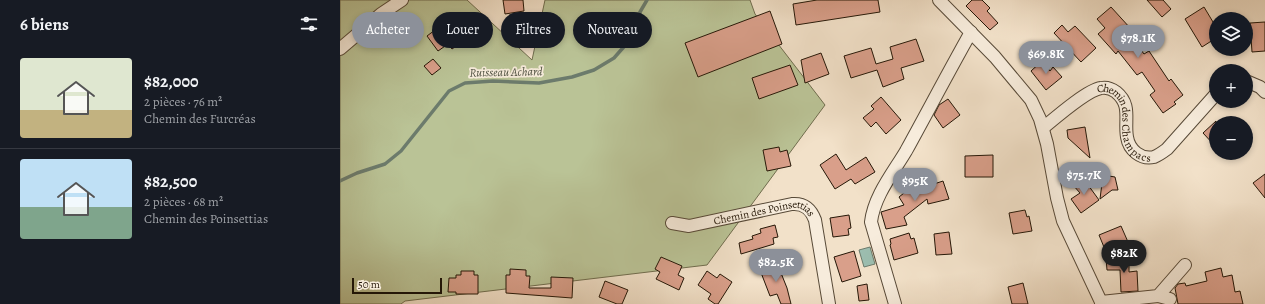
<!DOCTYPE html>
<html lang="fr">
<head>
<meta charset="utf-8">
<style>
  :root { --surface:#171b24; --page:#242831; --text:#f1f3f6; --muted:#9ea1a6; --line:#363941; --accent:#8c9099 }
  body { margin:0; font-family:Alegreya,serif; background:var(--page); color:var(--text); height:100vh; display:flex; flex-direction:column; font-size:15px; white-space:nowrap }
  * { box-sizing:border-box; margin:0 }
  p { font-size:13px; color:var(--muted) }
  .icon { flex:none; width:22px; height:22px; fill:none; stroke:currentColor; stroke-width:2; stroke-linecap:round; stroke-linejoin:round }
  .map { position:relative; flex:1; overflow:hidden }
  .panel { display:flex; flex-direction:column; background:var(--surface); width:340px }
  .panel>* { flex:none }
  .top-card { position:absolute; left:12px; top:12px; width:380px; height:36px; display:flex; gap:8px }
  .fabs { position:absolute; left:869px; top:12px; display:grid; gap:8px }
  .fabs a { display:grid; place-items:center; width:44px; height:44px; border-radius:50%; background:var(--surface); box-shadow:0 2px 6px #0003; font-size:20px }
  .scale { position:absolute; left:12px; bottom:10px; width:90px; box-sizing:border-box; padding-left:4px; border:2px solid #251707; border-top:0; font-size:11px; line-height:14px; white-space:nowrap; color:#251707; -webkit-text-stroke:3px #f7ecdc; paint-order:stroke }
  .price { position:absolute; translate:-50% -34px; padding:0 9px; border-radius:14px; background:var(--accent); color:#fff; font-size:13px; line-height:26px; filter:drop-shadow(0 1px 2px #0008) }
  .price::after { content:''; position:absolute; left:50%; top:24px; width:12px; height:9px; margin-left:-6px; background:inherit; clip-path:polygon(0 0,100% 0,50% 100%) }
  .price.active { background:#222; color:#fff }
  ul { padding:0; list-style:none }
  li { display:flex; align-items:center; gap:12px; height:100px; padding:0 20px }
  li+li { border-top:1px solid var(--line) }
  li span { display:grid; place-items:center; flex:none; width:112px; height:80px; border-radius:4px; color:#555 }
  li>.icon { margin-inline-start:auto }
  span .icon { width:48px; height:48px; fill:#fffc; stroke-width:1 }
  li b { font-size:17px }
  h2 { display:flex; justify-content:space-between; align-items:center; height:48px; padding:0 20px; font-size:17px }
  .pill { padding:0 14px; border-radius:18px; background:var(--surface); box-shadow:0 2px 6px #0003; font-size:14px; line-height:36px }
  .pill.active { background:var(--accent); color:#fff }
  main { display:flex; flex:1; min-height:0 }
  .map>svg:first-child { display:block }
  .green { fill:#bac396; stroke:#706d4e }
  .water { fill:#9cbeb0; stroke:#6c7b6c }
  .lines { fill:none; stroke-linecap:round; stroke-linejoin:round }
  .stream { stroke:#6c7b6c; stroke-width:3.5 }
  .building { fill:#d99f8a; stroke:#251707 }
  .minor-casing { stroke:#584a38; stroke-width:14 }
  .minor { stroke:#f7ecdc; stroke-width:12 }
  .labels { text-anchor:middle; stroke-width:3.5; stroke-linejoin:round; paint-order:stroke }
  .street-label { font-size:11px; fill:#251707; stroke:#f7ecdc }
  .water-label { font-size:12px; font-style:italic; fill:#4f5142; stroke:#f7ecdc }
</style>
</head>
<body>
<main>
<section class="panel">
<h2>6 biens<svg class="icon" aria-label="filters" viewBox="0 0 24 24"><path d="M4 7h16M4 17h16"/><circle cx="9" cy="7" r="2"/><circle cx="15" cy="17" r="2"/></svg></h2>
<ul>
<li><span style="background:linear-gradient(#dfe7d0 65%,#c2b280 0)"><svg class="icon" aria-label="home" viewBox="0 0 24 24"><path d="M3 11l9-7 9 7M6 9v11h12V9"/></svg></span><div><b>$82,000</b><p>2 pièces · 76 m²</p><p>Chemin des Furcréas</p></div></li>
<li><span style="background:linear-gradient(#bfe0f5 60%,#7fa58c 0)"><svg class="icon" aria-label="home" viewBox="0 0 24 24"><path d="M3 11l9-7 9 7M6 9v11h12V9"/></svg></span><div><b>$82,500</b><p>2 pièces · 68 m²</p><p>Chemin des Poinsettias</p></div></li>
</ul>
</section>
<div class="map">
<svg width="925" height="304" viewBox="0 0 925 304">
  <rect width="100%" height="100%" fill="#f2e1c9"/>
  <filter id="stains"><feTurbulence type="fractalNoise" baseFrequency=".005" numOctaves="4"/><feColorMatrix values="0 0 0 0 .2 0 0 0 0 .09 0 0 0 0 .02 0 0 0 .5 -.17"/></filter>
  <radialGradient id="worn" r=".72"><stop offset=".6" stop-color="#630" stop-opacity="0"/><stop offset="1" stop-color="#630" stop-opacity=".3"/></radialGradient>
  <!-- green -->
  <path class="green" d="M0,0H127L192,60L205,0H410L415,14L485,105L367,265L65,301L61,304H0Z"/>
  <!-- water -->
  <path class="water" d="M530,247L535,264L524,267L519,250Z"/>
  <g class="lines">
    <!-- stream -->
    <path class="stream" d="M0,181L17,173L45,164L61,151L109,91L125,83L153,81L199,83L232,77L254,70L274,58L289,41L299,24L300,12L307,0"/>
  </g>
  <!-- building -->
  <g class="building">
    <path d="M163,0H183L184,11L165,14Z"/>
    <path d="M477,0H538L540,12L456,25L453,4Z"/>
    <path d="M632,0H642L650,8L647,11L658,23L650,30L626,6Z"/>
    <path d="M807,0H823L831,9L822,17Z"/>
    <path d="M771,7L791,29L788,32L804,54L809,51L829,81L831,79L843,95L834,102L836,104L823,113L810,95L815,91L802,72L797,75L778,51L776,54L758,34L765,28L757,19Z"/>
    <path d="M864,7L876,27V38L862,47L845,19Z"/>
    <path d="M430,11L442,44L358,77L345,43Z"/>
    <path d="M107,21L122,42L112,49L108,44L98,51L87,36Z"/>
    <path d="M925,22V51L912,52L910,23Z"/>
    <path d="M722,25L728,32L735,26L756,48L741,62L714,33Z"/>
    <path d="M576,39L584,61L561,68L564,79L543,87L537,70L511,78L504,56L531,48L536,64L553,59L550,47Z"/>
    <path d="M481,53L489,74L465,83L461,60Z"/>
    <path d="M93,59L101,68L92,75L84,66Z"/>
    <path d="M702,61L710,71L713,67L722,77L706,90L691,71Z"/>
    <path d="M450,65L458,85L419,99L412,78Z"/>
    <path d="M541,97L561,120L546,134L536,122L531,127L523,118L534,109L531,106Z"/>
    <path d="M608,99L620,115L603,128L594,115L599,105Z"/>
    <path d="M876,121V147L863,133Z"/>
    <path d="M745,127L750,158L728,138L727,130Z"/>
    <path d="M439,147L440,152L447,150L451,166L427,171L423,150Z"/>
    <path d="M496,154L506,170L526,157L535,172L515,184L511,179L495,189L480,165Z"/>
    <path d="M653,155V177H625V156Z"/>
    <path d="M925,174V198L913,183Z"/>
    <path d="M763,175L775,177L778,190H772L760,199Z"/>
    <path d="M592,178L594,184L603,181L609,199L588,204L587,199L564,217L567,225L546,229L541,212L564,205L559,197L578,182Z"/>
    <path d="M743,178L759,200L741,213L731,199L740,193L733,185Z"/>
    <path d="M685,210L687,217L689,216L692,231L673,234L669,213Z"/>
    <path d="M509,215L511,228L508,229L509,235L493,237L490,218Z"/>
    <path d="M435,225L438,237L433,238L434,244L401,254L399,243L413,239L412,236L421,233L420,229Z"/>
    <path d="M781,226L788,242L766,252L759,235Z"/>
    <path d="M609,232L612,254L596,255L594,234Z"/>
    <path d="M569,233L571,239L574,238L578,253L554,260L550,245L551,244L550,239Z"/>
    <path d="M514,251L521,276L502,282L494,257Z"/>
    <path d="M321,257L342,266L338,275L344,278L339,290L316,279L320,272L315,269Z"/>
    <path d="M766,258H789V272L797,271L798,291L781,292L780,270H767Z"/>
    <path d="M437,263L447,288L451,304H441L437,294L430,296L420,270Z"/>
    <path d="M881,268L883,277L892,275L895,292L900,291L903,304H838L835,288L838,284L845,283L846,286L867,281L865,272Z"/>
    <path d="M170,269L186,270V276H190L189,288H211V277L233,278L232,298L166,293V275H170Z"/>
    <path d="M121,271H134V275H138V294H116V292H108L109,278H116V275H121Z"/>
    <path d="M367,271L377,278L380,274L392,282L378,304H375L368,299L371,294L358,285Z"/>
    <path d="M265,281L288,290L282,304H277L259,297Z"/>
    <path d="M683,283L688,304H672L668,287Z"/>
    <path d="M527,284L529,300L519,301L517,286Z"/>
  </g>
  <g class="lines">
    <!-- minor casing -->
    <g class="minor-casing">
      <g id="minor">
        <path d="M599,0L655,57L691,100L700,119L707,144L717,198L723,221L762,304"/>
        <path d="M0,49L41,14L62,0"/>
        <path d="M906,81L920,87L925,92"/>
        <path id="s1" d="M703,128C715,118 747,90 761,88C766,87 772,89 776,92C792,105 784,120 787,137C789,150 801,160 814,157C819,155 823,152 827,149L876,94"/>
        <path id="s2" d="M332,223L349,226L452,204C464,203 471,209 475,220L489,304"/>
        <path d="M818,296L830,299"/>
        <path d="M761,302L818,296L845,265"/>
        <path d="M555,304L531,222C534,196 553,173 566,151C588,111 609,71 631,32"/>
      </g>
    </g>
    <!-- minor -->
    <use href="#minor" class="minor"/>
  </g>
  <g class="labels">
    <!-- street labels -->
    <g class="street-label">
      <text dy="4" stroke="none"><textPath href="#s1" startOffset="118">Chemin des Champacs</textPath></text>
      <text dy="4" stroke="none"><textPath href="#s2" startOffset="95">Chemin des Poinsettias</textPath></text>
    </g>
    <!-- water labels -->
    <g class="water-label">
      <text transform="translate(166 72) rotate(-1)" y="4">Ruisseau Achard</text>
    </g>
  </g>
  <rect width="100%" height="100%" filter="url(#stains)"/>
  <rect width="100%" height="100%" fill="url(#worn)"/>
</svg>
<div class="fabs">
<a><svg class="icon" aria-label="layers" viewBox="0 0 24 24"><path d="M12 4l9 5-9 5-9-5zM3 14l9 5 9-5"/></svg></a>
<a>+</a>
<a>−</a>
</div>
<div class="scale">50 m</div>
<b class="price" style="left:798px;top:59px">$78.1K</b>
<b class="price" style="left:706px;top:75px">$69.8K</b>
<b class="price" style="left:744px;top:196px">$75.7K</b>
<b class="price" style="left:575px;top:202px">$95K</b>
<b class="price active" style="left:784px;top:274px">$82K</b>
<b class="price" style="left:436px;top:283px">$82.5K</b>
<div class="top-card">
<a class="pill active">Acheter</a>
<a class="pill">Louer</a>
<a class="pill">Filtres</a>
<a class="pill">Nouveau</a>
</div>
</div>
</main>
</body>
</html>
